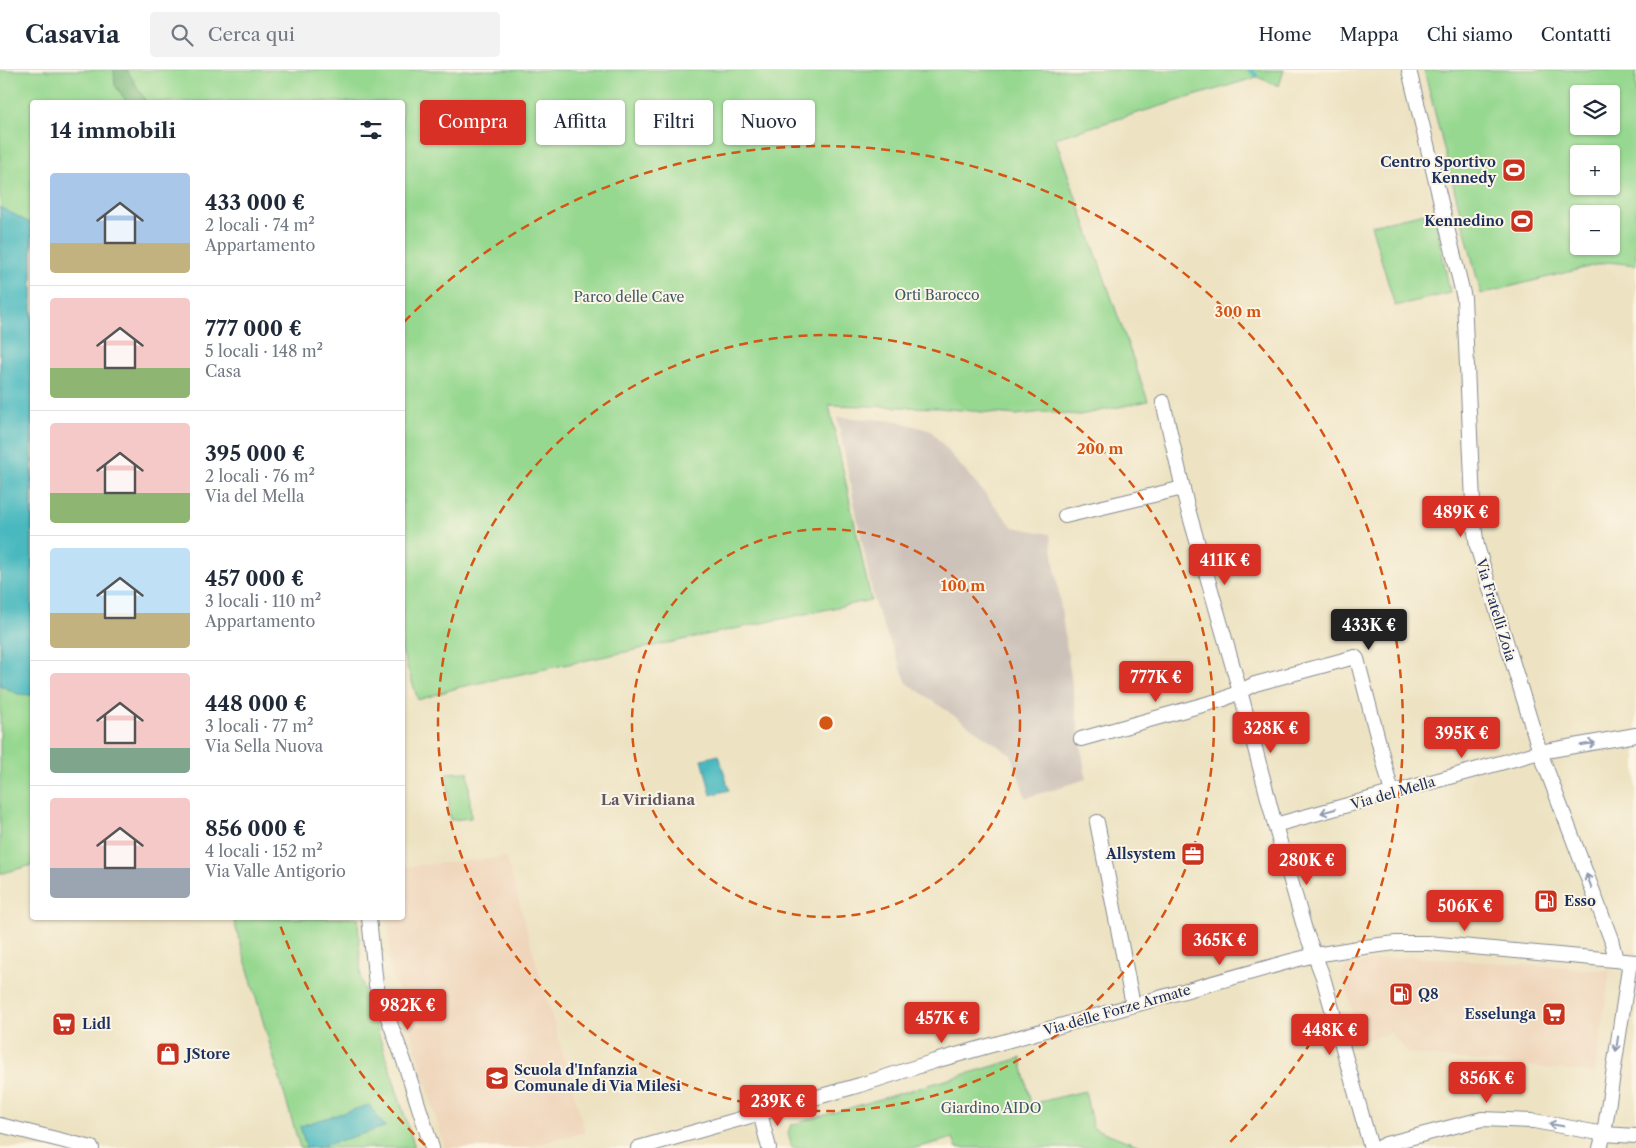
<!DOCTYPE html>
<html lang="it">
<head>
<meta charset="utf-8">
<style>
  :root { --surface:#fff; --page:#f2f2f3; --text:#1f2937; --muted:#747a83; --line:#e0e1e3; --accent:#d93025 }
  body { margin:0; font-family:"Libre Caslon Text",serif; background:var(--page); color:var(--text); height:100vh; display:flex; flex-direction:column; font-size:19px; white-space:nowrap }
  * { box-sizing:border-box; margin:0 }
  p { font-size:16px; color:var(--muted) }
  .icon { flex:none; width:28px; height:28px; fill:none; stroke:currentColor; stroke-width:2; stroke-linecap:round; stroke-linejoin:round }
  .map { position:relative; flex:1; overflow:hidden }
  .panel { position:absolute; left:30px; top:30px; width:375px; height:820px; display:flex; flex-direction:column; background:var(--surface); border-radius:5px; box-shadow:0 1px 4px #0004 }
  .panel>* { flex:none }
  .hud { position:absolute; left:420px; top:30px; width:475px; height:45px; display:flex; gap:10px }
  .buttons { position:absolute; left:1570px; top:15px; display:grid; gap:10px }
  .buttons a { display:grid; place-items:center; width:50px; height:50px; border-radius:5px; background:var(--surface); box-shadow:0 1px 4px #0004; font-size:25px }
  .price { position:absolute; translate:-50% -42px; padding:0 11px; border-radius:5px; background:var(--accent); color:#fff; font-size:16px; line-height:32px; filter:drop-shadow(0 1px 2px #0008) }
  .price::after { content:''; position:absolute; left:50%; top:30px; width:15px; height:11px; margin-left:-8px; background:inherit; clip-path:polygon(0 0,100% 0,50% 100%) }
  .price.selected { background:#222; color:#fff }
  ul { padding:0; list-style:none }
  li { display:flex; align-items:center; gap:15px; height:125px; padding:0 20px }
  li+li { border-top:1px solid var(--line) }
  li span { display:grid; place-items:center; flex:none; width:140px; height:100px; border-radius:5px; color:#555 }
  li>.icon { margin-inline-start:auto }
  span .icon { width:60px; height:60px; fill:#fffc; stroke-width:1 }
  li b { font-size:21px }
  h2 { display:flex; justify-content:space-between; align-items:center; height:60px; padding:0 20px; font-size:21px }
  .chip { padding:0 18px; border-radius:5px; background:var(--surface); box-shadow:0 1px 4px #0004; font-size:18px; line-height:45px }
  .chip.selected { background:var(--accent); color:#fff }
  header { display:flex; align-items:center; gap:30px; box-sizing:border-box; height:70px; padding:0 25px; background:var(--surface); border-bottom:1px solid var(--line) }
  header strong { font-size:24px }
  nav { display:flex; gap:28px; margin-inline-start:auto; font-size:18px }
  .search { width:350px; height:45px; background:var(--page); display:flex; align-items:center; gap:12px; box-sizing:border-box; padding:0 18px; border-radius:5px; color:var(--muted); font-size:19px }
  .map>svg:first-child { display:block }
  .built { fill:#efd6bb }
  .industrial { fill:#cdc2b9 }
  .green { fill:#96d890; stroke:#588477; fill-rule:evenodd }
  .forest { fill:#78b87a; stroke:#4a746c }
  .water { fill:#49b9bf; stroke:#32748e }
  .lines { fill:none; stroke-linecap:round; stroke-linejoin:round }
  .stream { stroke:#49b9bf; stroke-width:4 }
  .minor-casing { stroke:#848990; stroke-width:16 }
  .minor { stroke:#fff; stroke-width:14 }
  .oneway { stroke:#8d97ae }
  .ring { fill:none; stroke:#d45514; stroke-width:2.5; stroke-dasharray:9 6 }
  .labels { text-anchor:middle; stroke-width:4; stroke-linejoin:round; paint-order:stroke }
  .poi-label { font-size:14px; font-weight:bold; fill:#1b2f5e; stroke:#fcf5e5; text-anchor:start }
  .park-label { font-size:14px; fill:#3a596a; stroke:#fcf5e5 }
  .street-label { font-size:14px; fill:#1b2f5e; stroke:#fcf5e5 }
  .neighbourhood-label { font-size:15px; font-weight:bold; fill:#605762; stroke:#fcf5e5 }
  .centre { fill:#d45514; stroke:#fcf5e5; stroke-width:2.5 }
  .ring-label { font-size:15px; text-anchor:middle; font-weight:bold; fill:#d45514; stroke:#fcf5e5; stroke-width:4; stroke-linejoin:round; paint-order:stroke }
</style>
</head>
<body>
<header>
<strong>Casavia</strong>
<div class="search"><svg class="icon" aria-label="search" viewBox="0 0 24 24"><circle cx="10" cy="10" r="6"/><path d="M15 15l6 6"/></svg>Cerca qui</div>
<nav><a>Home</a><a>Mappa</a><a>Chi siamo</a><a>Contatti</a></nav>
</header>
<div class="map">
<svg width="1636" height="1078" viewBox="0 0 1636 1078">
  <rect width="100%" height="100%" fill="#fcf5e5"/>
  <filter id="ink" filterUnits="userSpaceOnUse"><feTurbulence type="fractalNoise" baseFrequency=".02" numOctaves="2"/><feDisplacementMap in="SourceGraphic" scale="10" xChannelSelector="R" yChannelSelector="G"/><feConvolveMatrix kernelMatrix="1 2 1 2 8 2 1 2 1" color-interpolation-filters="sRGB"/></filter>
  <filter id="wash" filterUnits="userSpaceOnUse"><feTurbulence type="fractalNoise" baseFrequency=".0096" numOctaves="4" result="noise"/><feDisplacementMap in="SourceGraphic" scale="20" xChannelSelector="R" yChannelSelector="G"/><feGaussianBlur stdDeviation="1.12" result="paint"/><feColorMatrix in="noise" values="0 0 0 0 0 0 0 0 0 0 0 0 0 0 0 0 0 1.4 0 .05"/><feComposite in="paint" operator="in"/></filter>
  <g filter="url(#wash)">
    <rect width="100%" height="100%" fill="#ede3c3"/>
    <!-- built -->
    <g class="built">
      <path d="M506,787L585,1062L524,1078H445L409,955L390,896L388,848H402L403,797Z"/>
      <path d="M1400,887L1434,888L1610,901L1595,1003L1408,984L1391,963L1361,971L1342,906L1346,895Z"/>
    </g>
    <!-- industrial -->
    <path class="industrial" d="M837,347L898,351L931,361L1013,457L1050,464L1086,709L1026,728L1011,685L907,613L875,536Z"/>
    <!-- green -->
    <g class="green">
      <path d="M0,0H1284L1279,16L1257,7L1055,68L1148,331L1080,345L1044,342L1016,345L939,338L829,335L871,530L460,617L418,630L402,581V32H32V795L0,804Z"/>
      <path d="M1424,0H1636V195L1608,192L1481,224ZM1579,24H1611V56H1579ZM1579,84H1611V116H1579ZM1579,144H1611V176H1579Z"/>
      <path d="M1434,141L1450,223L1395,236L1371,155Z"/>
      <path d="M468,702L471,748L450,750L447,703Z"/>
      <path d="M233,848H358L361,909L415,1078H300Z"/>
      <path d="M1021,988L1031,1034L1085,1021L1093,1058L1145,1078H957L953,1068L916,1078H792L788,1063L791,1055Z"/>
    </g>
    <!-- forest -->
    <path class="forest" d="M114,0H127L146,32H127L115,15Z"/>
    <!-- water -->
    <g class="water">
      <path d="M0,137L32,154V625L18,624L0,615Z"/>
      <path d="M719,685L729,720L711,725L702,689Z"/>
      <path d="M369,1035L385,1057L316,1078H306L300,1056Z"/>
    </g>
    <g class="lines">
      <!-- stream -->
      <path class="stream" d="M1250,0L1256,5"/>
    </g>
  </g>
  <g filter="url(#ink)">
    <g class="lines">
      <!-- minor casing -->
      <g class="minor-casing">
        <g id="minor">
          <path d="M1409,0L1464,228L1474,455L1477,476L1540,682L1611,869L1616,890"/>
          <path d="M1163,332L1187,436L1243,632L1275,755L1305,860L1323,907L1371,1078"/>
          <path d="M1065,446L1183,418"/>
          <path d="M1081,669L1224,629L1255,614L1355,587L1357,589L1392,723"/>
          <path d="M1097,752L1133,935"/>
          <path d="M1275,755L1540,682L1636,665"/>
          <path d="M369,848L376,915L404,991L432,1078"/>
          <path d="M760,1043L769,1078"/>
          <path d="M0,1055L92,1078"/>
          <path d="M638,1078L860,1015L935,991L1291,891L1315,885L1364,877L1396,873H1428L1636,892"/>
          <path d="M1379,1078L1386,1074L1482,1049L1534,1051L1604,1064L1636,1066"/>
          <path d="M1600,1078L1604,1064L1630,892"/>
        </g>
      </g>
      <!-- minor -->
      <use href="#minor" class="minor"/>
    </g>
    <!-- one-way arrows -->
    <defs><path id="oneway-shaft" d="M-6 0H5M1.5-3L5.5 0L1.5 3" fill="none" stroke-width="1.6" stroke-linecap="round" stroke-linejoin="round" transform="scale(1.25)"/></defs>
    <g class="oneway">
      <use href="#oneway-shaft" transform="translate(1588 674) rotate(-10)"/>
      <use href="#oneway-shaft" transform="translate(1328 741) rotate(165)"/>
      <use href="#oneway-shaft" transform="translate(1589 811) rotate(-111)"/>
      <use href="#oneway-shaft" transform="translate(1617 974) rotate(98)"/>
      <use href="#oneway-shaft" transform="translate(1556 1055) rotate(-170)"/>
    </g>
  </g>
  <!-- distance rings -->
  <g class="ring">
    <circle cx="826" cy="653" r="194"/>
    <circle cx="826" cy="653" r="388"/>
    <path d="M425 1075A582 582 0 0 1 279 852M404 252A582 582 0 1 1 1227 1075"/>
  </g>
  <!-- icons -->
  <defs>
    <g id="stadium-square" transform="scale(1.25)"><rect x="-9" y="-9" width="18" height="18" rx="4" fill="#c8321e" stroke="#fcf5e5"/><path d="M0-5a6.5 5 0 1 0 0 10a6.5 5 0 1 0 0-10ZM-3.5-1.8h7v3.6h-7Z" fill="#fff"/></g>
    <g id="office-square" transform="scale(1.25)"><rect x="-9" y="-9" width="18" height="18" rx="4" fill="#c8321e" stroke="#fcf5e5"/><path d="M-6-3h4V-5.5h4V-3h4V5H-6ZM-1-4.5V-3h2v-1.5ZM-6 0V1H6V0Z" fill="#fff"/></g>
    <g id="fuel-square" transform="scale(1.25)"><rect x="-9" y="-9" width="18" height="18" rx="4" fill="#c8321e" stroke="#fcf5e5"/><path d="M-5.5-6h7V0h2V4h1.3V-2.5L3-4.5l.8-.8L6-3V5H2.5V1h-1V6h-7ZM-4.2-4.7v3.2H.2V-4.7Z" fill="#fff"/></g>
    <g id="supermarket-square" transform="scale(1.25)"><rect x="-9" y="-9" width="18" height="18" rx="4" fill="#c8321e" stroke="#fcf5e5"/><path d="M-6-5.5h2.5l.6 2H6L4.5 2H-2.5L-4.4-4H-6ZM-1.5 3.2a1.3 1.3 0 1 0 .1 0ZM3 3.2a1.3 1.3 0 1 0 .1 0Z" fill="#fff"/></g>
    <g id="shop-square" transform="scale(1.25)"><rect x="-9" y="-9" width="18" height="18" rx="4" fill="#c8321e" stroke="#fcf5e5"/><path d="M-5-2.5h2.3a2.7 3.5 0 0 1 5.4 0H5L5.5 6h-11ZM-1.5-2.5h3a1.5 2.3 0 0 0-3 0Z" fill="#fff"/></g>
    <g id="school-square" transform="scale(1.25)"><rect x="-9" y="-9" width="18" height="18" rx="4" fill="#c8321e" stroke="#fcf5e5"/><path d="M0-5L7-2L0 1L-7-2ZM-4 1L0 2.5L4 1V4Q0 6-4 4Z" fill="#fff"/></g>
  </defs>
  <g fill-rule="evenodd">
    <use href="#stadium-square" x="1514" y="100"/>
    <use href="#stadium-square" x="1522" y="151"/>
    <use href="#office-square" x="1193" y="784"/>
    <use href="#fuel-square" x="1546" y="831"/>
    <use href="#fuel-square" x="1401" y="924"/>
    <use href="#supermarket-square" x="1554" y="944"/>
    <use href="#supermarket-square" x="64" y="954"/>
    <use href="#shop-square" x="168" y="984"/>
    <use href="#school-square" x="497" y="1008"/>
  </g>
  <g class="labels">
    <!-- poi labels -->
    <g class="poi-label">
      <text x="1496" y="97" text-anchor="end">Centro Sportivo<tspan x="1496" dy="16">Kennedy</tspan></text>
      <text x="1504" y="156" text-anchor="end">Kennedino</text>
      <text x="1176" y="789" text-anchor="end">Allsystem</text>
      <text x="1564" y="836">Esso</text>
      <text x="1418" y="929">Q8</text>
      <text x="1536" y="949" text-anchor="end">Esselunga</text>
      <text x="82" y="959">Lidl</text>
      <text x="186" y="989">JStore</text>
      <text x="514" y="1005">Scuola d'Infanzia<tspan x="514" dy="16">Comunale di Via Milesi</tspan></text>
    </g>
    <!-- park labels -->
    <g class="park-label">
      <text x="937" y="230">Orti Barocco</text>
      <text x="629" y="232">Parco delle Cave</text>
      <text x="991" y="1043">Giardino AIDO</text>
    </g>
    <!-- street labels -->
    <g class="street-label">
      <text transform="translate(1496 540) rotate(73)" y="5">Via Fratelli Zoia</text>
      <text transform="translate(1393 723) rotate(-16)" y="5">Via del Mella</text>
      <text transform="translate(1117 940) rotate(-16)" y="5">Via delle Forze Armate</text>
    </g>
    <!-- neighbourhood labels -->
    <g class="neighbourhood-label">
      <text x="648" y="735">La Viridiana</text>
    </g>
  </g>
  <circle cx="826" cy="653" r="8" class="centre"/>
  <g class="ring-label">
    <text x="1238" y="247">300 m</text>
    <text x="1100" y="384">200 m</text>
    <text x="963" y="521">100 m</text>
  </g>
</svg>
<div class="buttons">
<a><svg class="icon" aria-label="layers" viewBox="0 0 24 24"><path d="M12 4l9 5-9 5-9-5zM3 14l9 5 9-5"/></svg></a>
<a>+</a>
<a>−</a>
</div>
<b class="price" style="left:1461px;top:468px">489K €</b>
<b class="price" style="left:1225px;top:516px">411K €</b>
<b class="price selected" style="left:1369px;top:581px">433K €</b>
<b class="price" style="left:1156px;top:633px">777K €</b>
<b class="price" style="left:1271px;top:684px">328K €</b>
<b class="price" style="left:1462px;top:689px">395K €</b>
<b class="price" style="left:1307px;top:816px">280K €</b>
<b class="price" style="left:1465px;top:862px">506K €</b>
<b class="price" style="left:1220px;top:896px">365K €</b>
<b class="price" style="left:408px;top:961px">982K €</b>
<b class="price" style="left:942px;top:974px">457K €</b>
<b class="price" style="left:1330px;top:986px">448K €</b>
<b class="price" style="left:1487px;top:1034px">856K €</b>
<b class="price" style="left:778px;top:1057px">239K €</b>
<div class="hud">
<a class="chip selected">Compra</a>
<a class="chip">Affitta</a>
<a class="chip">Filtri</a>
<a class="chip">Nuovo</a>
</div>
<section class="panel">
<h2>14 immobili<svg class="icon" aria-label="filters" viewBox="0 0 24 24"><path d="M4 7h16M4 17h16"/><circle cx="9" cy="7" r="2"/><circle cx="15" cy="17" r="2"/></svg></h2>
<ul>
<li><span style="background:linear-gradient(#a9c7e8 70%,#c2b280 0)"><svg class="icon" aria-label="home" viewBox="0 0 24 24"><path d="M3 11l9-7 9 7M6 9v11h12V9"/></svg></span><div><b>433 000 €</b><p>2 locali · 74 m²</p><p>Appartamento</p></div></li>
<li><span style="background:linear-gradient(#f6c9c9 70%,#8fb573 0)"><svg class="icon" aria-label="home" viewBox="0 0 24 24"><path d="M3 11l9-7 9 7M6 9v11h12V9"/></svg></span><div><b>777 000 €</b><p>5 locali · 148 m²</p><p>Casa</p></div></li>
<li><span style="background:linear-gradient(#f6c9c9 70%,#8fb573 0)"><svg class="icon" aria-label="home" viewBox="0 0 24 24"><path d="M3 11l9-7 9 7M6 9v11h12V9"/></svg></span><div><b>395 000 €</b><p>2 locali · 76 m²</p><p>Via del Mella</p></div></li>
<li><span style="background:linear-gradient(#bfe0f5 65%,#c2b280 0)"><svg class="icon" aria-label="home" viewBox="0 0 24 24"><path d="M3 11l9-7 9 7M6 9v11h12V9"/></svg></span><div><b>457 000 €</b><p>3 locali · 110 m²</p><p>Appartamento</p></div></li>
<li><span style="background:linear-gradient(#f6c9c9 75%,#7fa58c 0)"><svg class="icon" aria-label="home" viewBox="0 0 24 24"><path d="M3 11l9-7 9 7M6 9v11h12V9"/></svg></span><div><b>448 000 €</b><p>3 locali · 77 m²</p><p>Via Sella Nuova</p></div></li>
<li><span style="background:linear-gradient(#f6c9c9 70%,#9aa5b1 0)"><svg class="icon" aria-label="home" viewBox="0 0 24 24"><path d="M3 11l9-7 9 7M6 9v11h12V9"/></svg></span><div><b>856 000 €</b><p>4 locali · 152 m²</p><p>Via Valle Antigorio</p></div></li>
</ul>
</section>
</div>
</body>
</html>
